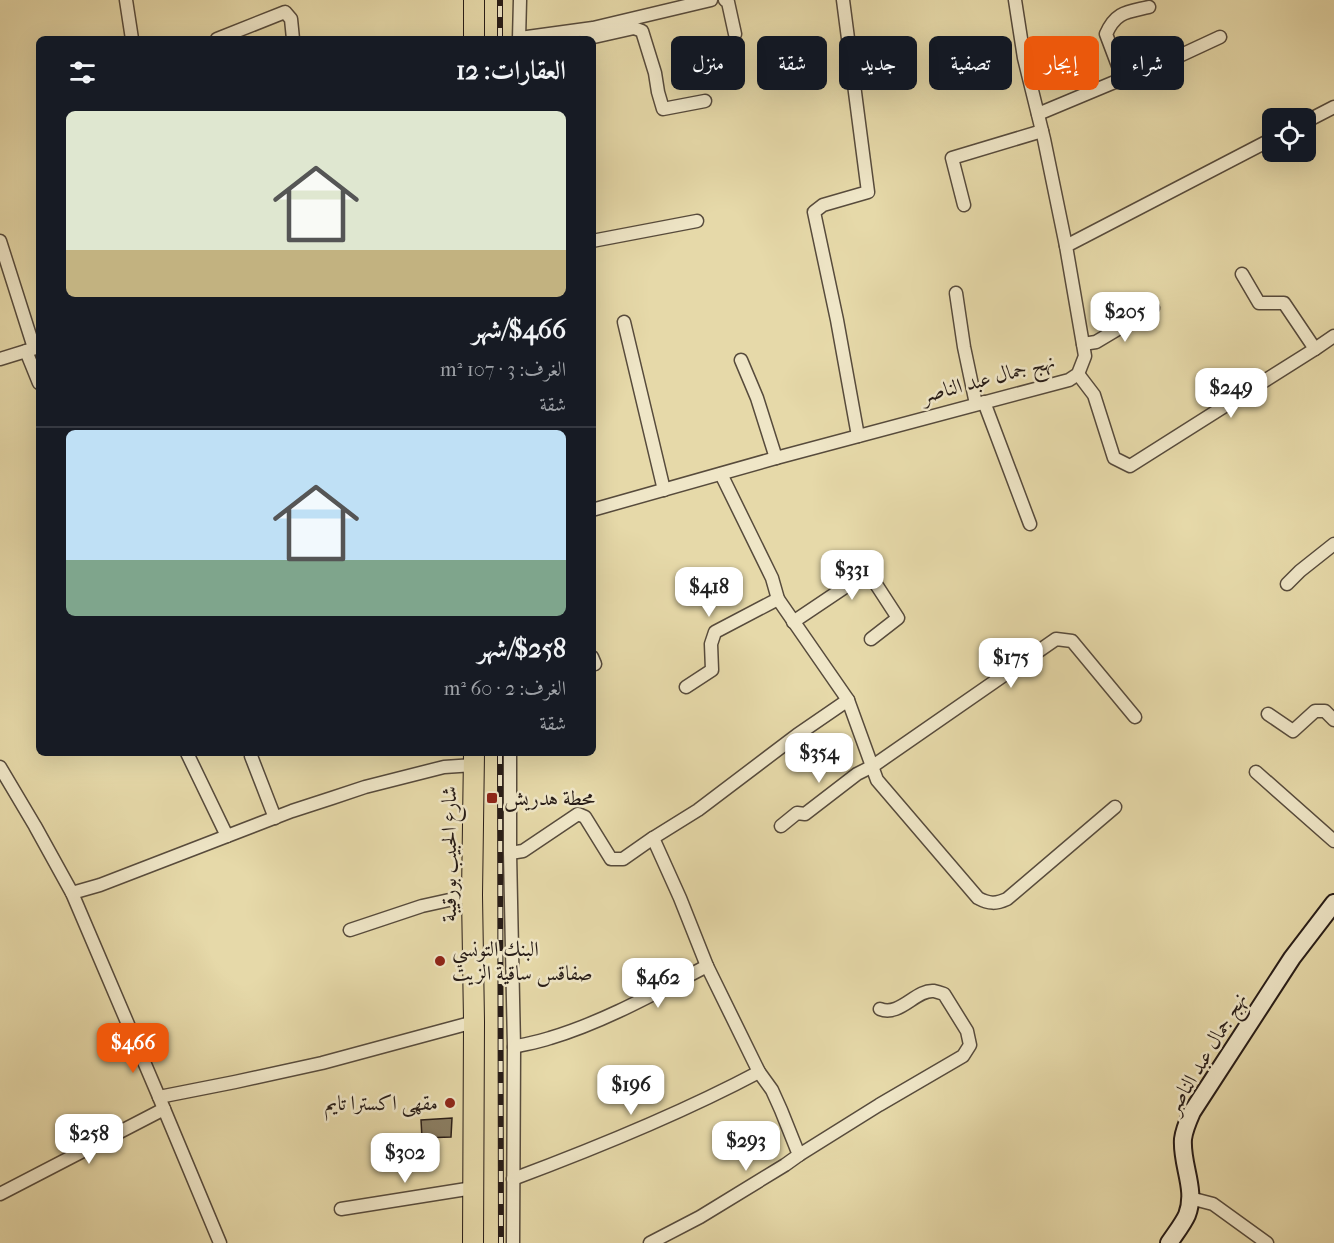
<!DOCTYPE html>
<html lang="ar">
<head>
<meta charset="utf-8">
<style>
  :root { --surface:#171b24; --page:#20242c; --text:#f1f3f6; --muted:#9ea1a6; --line:#363941; --accent:#ea580c }
  body { margin:0; font-family:"IM FELL French Canon",Amiri,serif; background:var(--page); color:var(--text); direction:rtl; height:100vh; display:flex; flex-direction:column; font-size:22px; white-space:nowrap }
  * { box-sizing:border-box; margin:0 }
  p { font-size:20px; color:var(--muted) }
  .icon { flex:none; width:33px; height:33px; fill:none; stroke:currentColor; stroke-width:2; stroke-linecap:round; stroke-linejoin:round }
  .map { position:relative; flex:1; overflow:hidden; direction:ltr }
  .panel { position:absolute; left:36px; top:36px; width:560px; height:720px; display:flex; flex-direction:column; background:var(--surface); border-radius:9px; box-shadow:0 6px 24px #0002; direction:rtl }
  .panel>* { flex:none }
  .hud { position:absolute; left:614px; top:36px; width:570px; height:54px; direction:rtl; display:flex; gap:12px }
  .buttons { position:absolute; left:1262px; top:108px; display:grid; gap:12px }
  .buttons a { display:grid; place-items:center; width:54px; height:54px; border-radius:9px; background:var(--surface); box-shadow:0 6px 24px #0002; font-size:30px }
  .price { position:absolute; translate:-50% -51px; padding:0 14px; border-radius:12px; background:#fff; color:#222; font-size:20px; line-height:39px; filter:drop-shadow(0 2px 3px #0008) }
  .price::after { content:''; position:absolute; left:50%; top:36px; width:18px; height:14px; margin-left:-9px; background:inherit; clip-path:polygon(0 0,100% 0,50% 100%) }
  .price.on { background:var(--accent); color:#fff }
  ul { padding:0; list-style:none }
  li { display:grid; align-content:center; gap:12px; height:318px; padding:0 30px }
  li+li { border-top:2px solid var(--line) }
  li span { display:grid; place-items:center; height:186px; border-radius:9px; color:#555 }
  li>.icon { margin-inline-start:auto }
  span .icon { width:108px; height:108px; fill:#fffc; stroke-width:1 }
  li b { font-size:26px }
  h2 { display:flex; justify-content:space-between; align-items:center; height:72px; padding:0 30px; font-size:26px }
  .pill { padding:0 21px; border-radius:9px; background:var(--surface); box-shadow:0 6px 24px #0002; font-size:21px; line-height:54px }
  .pill.on { background:var(--accent); color:#fff }
  .map>svg:first-child { display:block }
  .building { fill:#8a7e63; stroke:#271c17; stroke-width:1.5 }
  .lines { fill:none; stroke-linecap:round; stroke-linejoin:round }
  .street-casing { stroke:#574b3c; stroke-width:15 }
  .secondary-casing { stroke:#271c17; stroke-width:20 }
  .primary-casing { stroke:#271c17; stroke-width:22 }
  .street { stroke:#efe6c7; stroke-width:12 }
  .secondary { stroke:#efe6c7; stroke-width:16 }
  .primary { stroke:#e6d9a9; stroke-width:20 }
  .rail-casing { stroke:#271c17; stroke-width:6 }
  .rail { stroke:#efe6c7; stroke-width:4; stroke-dasharray:11; stroke-linecap:butt }
  .poi-dot { fill:#8f2418; stroke:#efe6c7; stroke-width:2 }
  .labels { text-anchor:middle; stroke-width:5; stroke-linejoin:round; paint-order:stroke }
  .street-label { font-size:21px; fill:#271c17; stroke:#efe6c7 }
  .poi-label { font-size:21px; fill:#271c17; stroke:#efe6c7; text-anchor:start }
</style>
</head>
<body>
<div class="map">
<svg width="1334" height="1243" viewBox="0 0 1334 1243">
  <rect width="100%" height="100%" fill="#e6d9a9"/>
  <filter id="stains"><feTurbulence type="fractalNoise" baseFrequency=".00333" numOctaves="4"/><feColorMatrix values="0 0 0 0 .2 0 0 0 0 .09 0 0 0 0 .02 0 0 0 .5 -.17"/></filter>
  <radialGradient id="worn" r=".72"><stop offset=".6" stop-color="#630" stop-opacity="0"/><stop offset="1" stop-color="#630" stop-opacity=".3"/></radialGradient>
  <!-- building -->
  <path class="building" d="M452,1118L451,1137L422,1138L421,1120Z"/>
  <g class="lines">
    <!-- street casing -->
    <g class="street-casing">
      <g id="street">
        <path d="M126,0L132,39"/>
        <path d="M725,0L728,2L735,34"/>
        <path d="M843,0L868,192L823,205L814,212L837,320L858,436"/>
        <path d="M1015,0L1024,58L1044,139L1066,246"/>
        <path d="M520,38L593,28L711,0"/>
        <path d="M217,39L285,12L291,19L293,39"/>
        <path d="M519,39L520,0"/>
        <path d="M585,39L634,28L642,31L655,73L658,92L663,109L705,101"/>
        <path d="M1123,79L1106,34C1116,11 1128,12 1149,7"/>
        <path d="M1038,114L1117,81L1149,70L1220,37"/>
        <path d="M1305,122L1334,107"/>
        <path d="M964,205L952,158L1042,131"/>
        <path d="M0,241L34,348"/>
        <path d="M592,241L697,221"/>
        <path d="M956,293L964,347L976,404"/>
        <path d="M624,322L664,490"/>
        <path d="M1083,344L1096,342L1153,308"/>
        <path d="M1315,349L1334,336"/>
        <path d="M26,351L39,383"/>
        <path d="M0,359L39,347"/>
        <path d="M741,360L757,398L776,458"/>
        <path d="M1078,374L1094,395L1114,458L1130,466L1315,349L1284,303H1259L1242,274"/>
        <path d="M984,402L1030,524"/>
        <path d="M721,474L772,578L778,599L848,700L877,780L978,898C989,904 996,904 1007,899L1115,807"/>
        <path d="M592,510L776,458L1069,380L1078,374L1085,356L1066,246L1272,139"/>
        <path d="M1287,584L1300,571L1334,544"/>
        <path d="M793,622L863,575H870L898,618L871,639"/>
        <path d="M592,657L595,664L592,665"/>
        <path d="M686,687L712,670L711,644L715,632L778,599"/>
        <path d="M1268,714L1293,731L1315,711H1325L1334,720"/>
        <path d="M187,753L227,836"/>
        <path d="M251,753V756L275,818"/>
        <path d="M510,753V853L514,1047L513,1243"/>
        <path d="M0,767L35,826L72,893L159,1097L220,1243"/>
        <path d="M1256,772L1334,841"/>
        <path d="M781,826L797,813L805,814L857,774L873,766L1056,639L1072,641L1135,717"/>
        <path d="M510,853L523,851L578,814L585,817L611,859H623L653,838"/>
        <path d="M72,893L100,885L292,811L332,798L365,787L444,767L474,765"/>
        <path d="M350,930L422,906L472,895"/>
        <path d="M707,966L680,898L653,838L698,810L797,735L848,700"/>
        <path d="M514,1047C526,1044 538,1042 550,1038C604,1022 657,992 707,966L759,1072L772,1090L781,1110L799,1155L785,1165L700,1217L650,1243"/>
        <path d="M159,1097L235,1082L322,1063L474,1022"/>
        <path d="M799,1155L879,1105L963,1056L970,1045L967,1031L944,994C941,993 938,992 934,991C916,989 900,1017 880,1009"/>
        <path d="M513,1179C596,1148 680,1114 759,1072"/>
        <path d="M0,1194L164,1109"/>
        <path d="M1190,1198L1213,1204L1267,1243"/>
        <path d="M341,1209L473,1188"/>
      </g>
    </g>
    <!-- secondary casing -->
    <g class="secondary-casing">
      <path id="secondary" d="M1169,1243C1175,1234 1183,1224 1187,1215C1197,1189 1181,1165 1183,1139C1184,1130 1188,1121 1192,1112L1292,958L1334,903"/>
    </g>
    <!-- primary casing -->
    <g class="primary-casing">
      <g id="primary">
        <path d="M474,39V0"/>
        <path d="M473,1243L474,1022L472,895L474,753"/>
      </g>
    </g>
    <!-- street -->
    <use href="#street" class="street"/>
    <!-- secondary -->
    <use href="#secondary" class="secondary"/>
    <!-- primary -->
    <use href="#primary" class="primary"/>
    <!-- rail casing -->
    <g class="rail-casing">
      <g id="rail">
        <path d="M500,39V0"/>
        <path d="M500,753L501,1243"/>
      </g>
    </g>
    <!-- rail -->
    <use href="#rail" class="rail"/>
  </g>
  <!-- markers -->
  <g class="poi-dot">
    <rect x="486" y="792" width="12" height="12" rx="3"/>
    <circle cx="440" cy="961" r="6"/>
    <circle cx="450" cy="1103" r="6"/>
  </g>
  <g class="labels">
    <!-- street labels -->
    <g class="street-label">
      <text transform="translate(988 378) rotate(-15)" y="7">نهج جمال عبد الناصر</text>
      <text transform="translate(449 854) rotate(-90)" y="7">شارع الحبيب بورقيبة</text>
      <text transform="translate(1206 1053) rotate(-59)" y="7">نهج جمال عبد الناصر</text>
    </g>
    <!-- poi labels -->
    <g class="poi-label">
      <text x="504" y="805">محطة هدريش</text>
      <text x="452" y="956">البنك التونسي<tspan x="452" dy="24">صفاقس ساقية الزيت</tspan></text>
      <text x="438" y="1110" text-anchor="end">مقهى اكسترا تايم</text>
    </g>
  </g>
  <rect width="100%" height="100%" filter="url(#stains)"/>
  <rect width="100%" height="100%" fill="url(#worn)"/>
</svg>
<div class="buttons">
<a><svg class="icon" aria-label="locate" viewBox="0 0 24 24"><circle cx="12" cy="12" r="6"/><path d="M12 2v4M12 18v4M2 12h4M18 12h4"/></svg></a>
</div>
<b class="price" style="left:1125px;top:343px">$205</b>
<b class="price" style="left:1231px;top:419px">$249</b>
<b class="price" style="left:852px;top:601px">$331</b>
<b class="price" style="left:709px;top:618px">$418</b>
<b class="price" style="left:1011px;top:689px">$175</b>
<b class="price" style="left:819px;top:784px">$354</b>
<b class="price" style="left:658px;top:1009px">$462</b>
<b class="price on" style="left:133px;top:1074px">$466</b>
<b class="price" style="left:631px;top:1116px">$196</b>
<b class="price" style="left:89px;top:1165px">$258</b>
<b class="price" style="left:746px;top:1172px">$293</b>
<b class="price" style="left:405px;top:1184px">$302</b>
<div class="hud">
<a class="pill">شراء</a>
<a class="pill on">إيجار</a>
<a class="pill">تصفية</a>
<a class="pill">جديد</a>
<a class="pill">شقة</a>
<a class="pill">منزل</a>
</div>
<section class="panel">
<h2>العقارات: 12<svg class="icon" aria-label="filters" viewBox="0 0 24 24"><path d="M4 7h16M4 17h16"/><circle cx="9" cy="7" r="2"/><circle cx="15" cy="17" r="2"/></svg></h2>
<ul>
<li><span style="background:linear-gradient(#dfe7d0 75%,#c2b280 0)"><svg class="icon" aria-label="home" viewBox="0 0 24 24"><path d="M3 11l9-7 9 7M6 9v11h12V9"/></svg></span><div><b>$466/شهر</b><p>الغرف: 3 · 107 m²</p><p>شقة</p></div></li>
<li><span style="background:linear-gradient(#bfe0f5 70%,#7fa58c 0)"><svg class="icon" aria-label="home" viewBox="0 0 24 24"><path d="M3 11l9-7 9 7M6 9v11h12V9"/></svg></span><div><b>$258/شهر</b><p>الغرف: 2 · 60 m²</p><p>شقة</p></div></li>
</ul>
</section>
</div>
</body>
</html>
